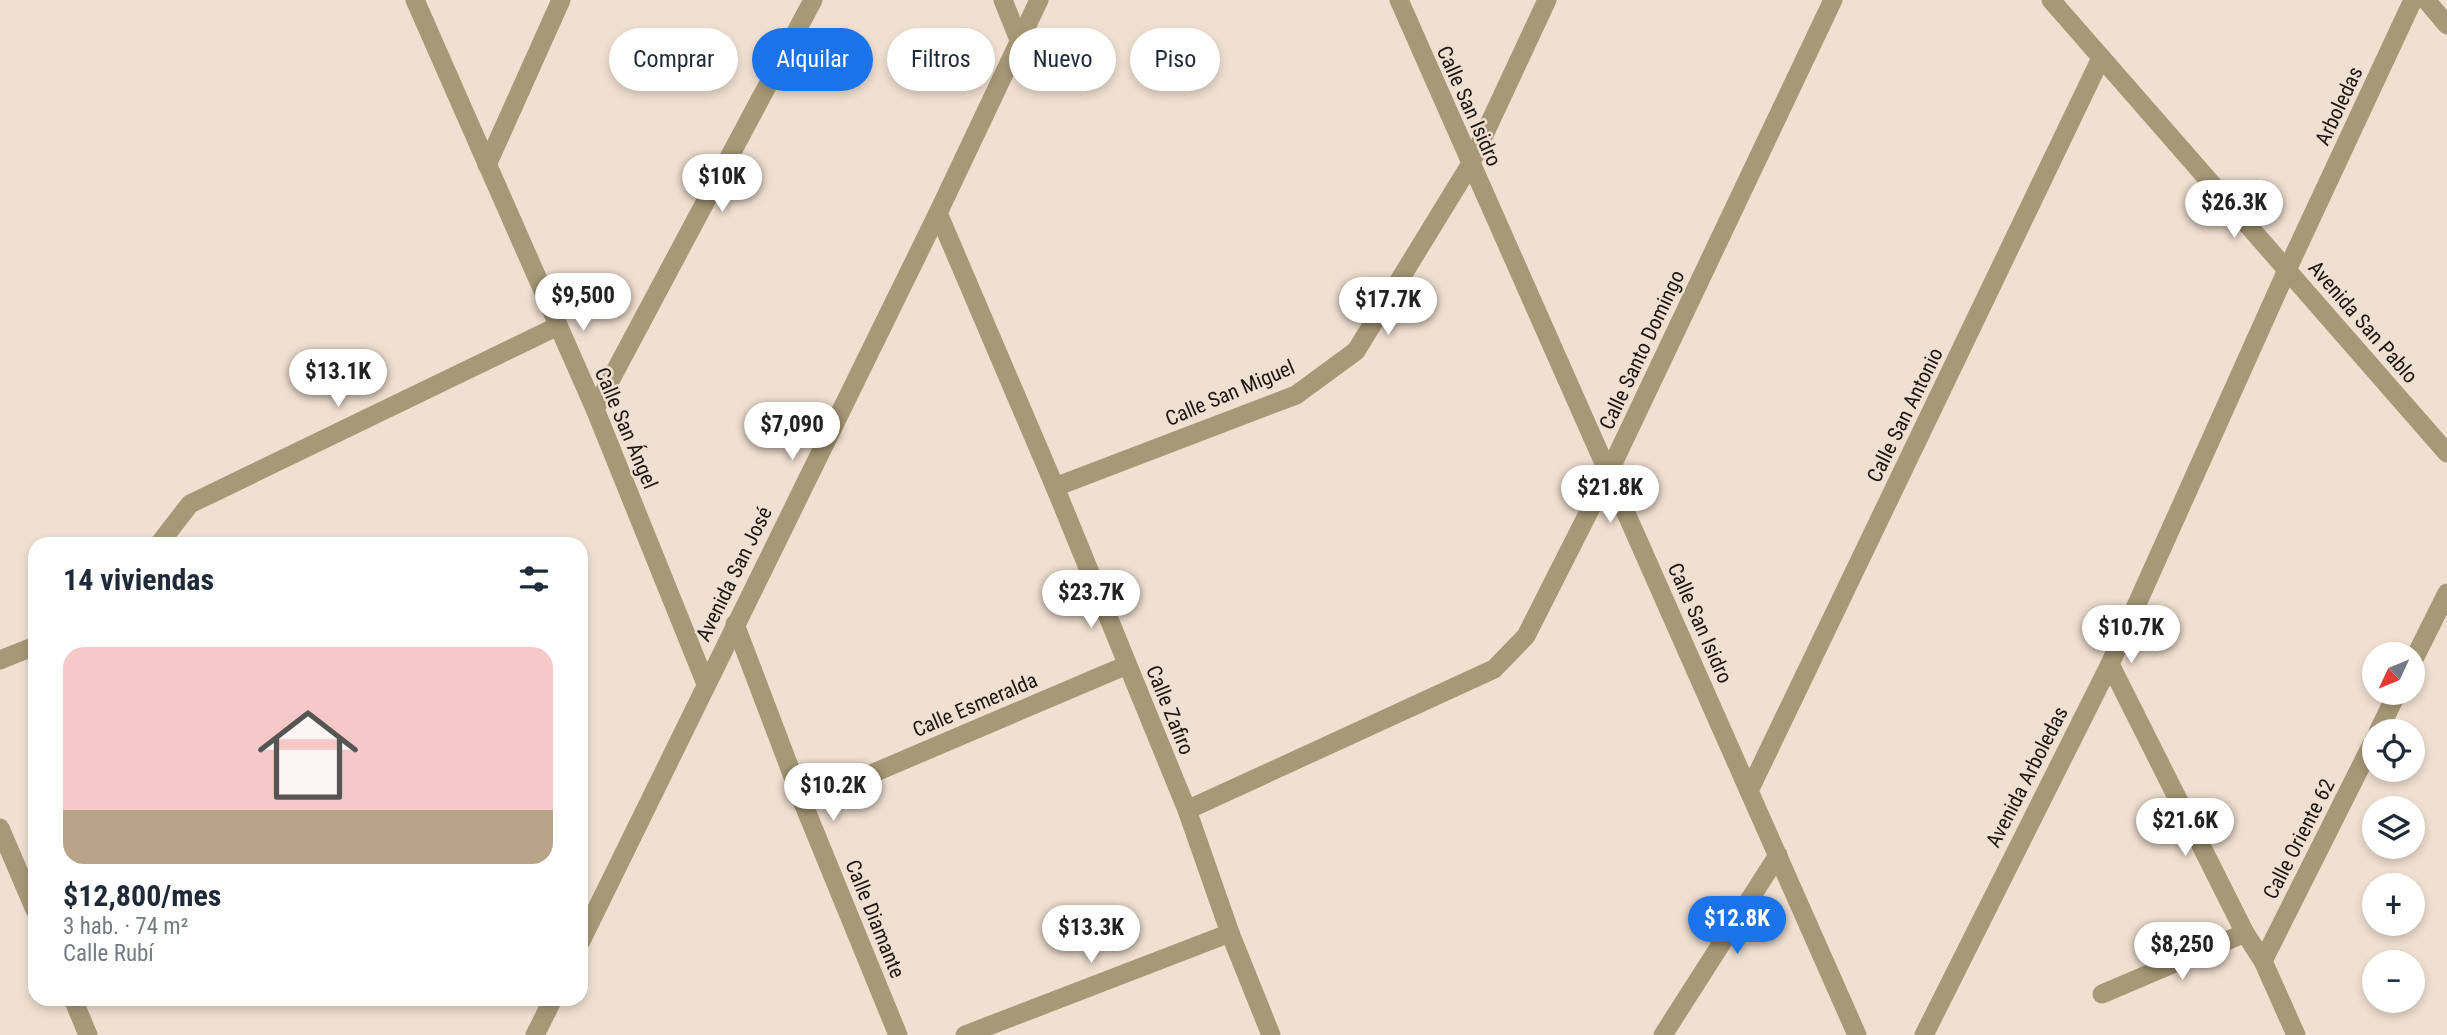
<!DOCTYPE html>
<html lang="es">
<head>
<meta charset="utf-8">
<style>
  :root { --surface:#fff; --page:#f6f6f7; --text:#1f2937; --muted:#747a83; --accent:#1a73e8 }
  body { margin:0; font-family:"Roboto Condensed",sans-serif; background:var(--page); color:var(--text); height:100vh; display:flex; flex-direction:column; font-size:26px; white-space:nowrap }
  * { box-sizing:border-box; margin:0 }
  p { font-size:23px; color:var(--muted) }
  .icon { flex:none; width:38px; height:38px; fill:none; stroke:currentColor; stroke-width:2; stroke-linecap:round; stroke-linejoin:round }
  .map { position:relative; flex:1; overflow:hidden }
  .side { position:absolute; left:28px; top:537px; width:560px; height:469px; display:flex; flex-direction:column; background:var(--surface); border-radius:21px; box-shadow:0 4px 10px #0003 }
  .side>* { flex:none }
  .top-card { position:absolute; left:609px; top:28px; width:665px; height:63px; display:flex; gap:14px }
  .needle { width:46px; rotate:226deg }
  .buttons { position:absolute; left:2362px; top:642px; display:grid; gap:14px }
  .buttons a { display:grid; place-items:center; width:63px; height:63px; border-radius:50%; background:var(--surface); box-shadow:0 4px 10px #0003; font-size:35px }
  .price { position:absolute; translate:-50% -60px; padding:0 16px; border-radius:24px; background:#fff; color:#222; font-size:23px; line-height:46px; filter:drop-shadow(0 2px 4px #0008) }
  .price::after { content:''; position:absolute; left:50%; top:42px; width:21px; height:16px; margin-left:-10px; background:inherit; clip-path:polygon(0 0,100% 0,50% 100%) }
  .price.current { background:var(--accent); color:#fff }
  ul { padding:0; list-style:none }
  li { display:grid; align-content:center; gap:14px; height:371px; padding:0 35px }
  li span { display:grid; place-items:center; height:217px; border-radius:21px; color:#555 }
  li>.icon { margin-inline-start:auto }
  span .icon { width:126px; height:126px; fill:#fffc; stroke-width:1 }
  li b { font-size:30px }
  h2 { display:flex; justify-content:space-between; align-items:center; height:84px; padding:0 35px; font-size:30px }
  .chip { padding:0 24px; border-radius:32px; background:var(--surface); box-shadow:0 4px 10px #0003; font-size:24px; line-height:63px }
  .chip.current { background:var(--accent); color:#fff }
  .map>svg:first-child { display:block }
  .lines { fill:none; stroke-linecap:round; stroke-linejoin:round }
  .minor { stroke:#a69977; stroke-width:19 }
  .labels { text-anchor:middle; stroke-width:5; stroke-linejoin:round; paint-order:stroke }
  .street-label { font-size:21px; fill:#1c1712; stroke:#efe0d1 }
</style>
</head>
<body>
<div class="map">
<svg width="2447" height="1035" viewBox="0 0 2447 1035">
  <rect width="100%" height="100%" fill="#efe0d1"/>
  <g class="lines">
    <!-- minor -->
    <g class="minor">
      <path d="M415,0L595,409L706,684"/>
      <path d="M1003,0L1019,40"/>
      <path d="M1399,0L1857,1035"/>
      <path d="M2051,0L2447,453"/>
      <path d="M2426,0L2447,25"/>
      <path d="M487,165L561,0"/>
      <path d="M938,213L1055,487L1187,810L1230,933L1271,1035"/>
      <path d="M595,409L813,0"/>
      <path d="M1055,487L1296,395L1356,351L1470,165L1547,0"/>
      <path d="M159,544L190,504L558,326"/>
      <path d="M735,624L803,803L898,1035"/>
      <path d="M0,660L35,646"/>
      <path d="M2413,661L2447,593"/>
      <path d="M2110,664L2245,933L2263,961L2296,1035"/>
      <path d="M2378,732L2397,693"/>
      <path d="M1749,791L2101,58"/>
      <path d="M803,803L1127,665"/>
      <path d="M1187,810L1494,669L1526,636L1609,472L1833,0"/>
      <path d="M0,828L35,910"/>
      <path d="M581,941L938,213L1039,0"/>
      <path d="M2263,961L2375,738"/>
      <path d="M2102,994L2245,933"/>
      <path d="M73,999L88,1035"/>
      <path d="M535,1035L553,999"/>
      <path d="M965,1035L1230,933"/>
      <path d="M1663,1035L1778,855"/>
      <path d="M1924,1035L2110,664L2287,270L2413,0"/>
    </g>
  </g>
  <g class="labels">
    <!-- street labels -->
    <g class="street-label">
      <text transform="translate(1469 106) rotate(66)" y="7">Calle San Isidro</text>
      <text transform="translate(2339 106) rotate(-65)" y="7">Arboledas</text>
      <text transform="translate(2363 322) rotate(49)" y="7">Avenida San Pablo</text>
      <text transform="translate(1642 350) rotate(-65)" y="7">Calle Santo Domingo</text>
      <text transform="translate(1230 393) rotate(-23)" y="7">Calle San Miguel</text>
      <text transform="translate(1905 415) rotate(-64)" y="7">Calle San Antonio</text>
      <text transform="translate(626 428) rotate(67)" y="7">Calle San Ángel</text>
      <text transform="translate(734 574) rotate(-64)" y="7">Avenida San José</text>
      <text transform="translate(1700 623) rotate(66)" y="7">Calle San Isidro</text>
      <text transform="translate(975 705) rotate(-23)" y="7">Calle Esmeralda</text>
      <text transform="translate(1170 710) rotate(68)" y="7">Calle Zafiro</text>
      <text transform="translate(2027 777) rotate(-63)" y="7">Avenida Arboledas</text>
      <text transform="translate(2299 839) rotate(-63)" y="7">Calle Oriente 62</text>
      <text transform="translate(875 919) rotate(68)" y="7">Calle Diamante</text>
    </g>
  </g>
</svg>
<div class="buttons">
<a><svg class="needle" viewBox="-14 -14 28 28"><path d="M0-13l5 13h-10z" fill="#e53935"/><path d="M0 13l5-13h-10z" fill="#747a83"/></svg></a>
<a><svg class="icon" aria-label="locate" viewBox="0 0 24 24"><circle cx="12" cy="12" r="6"/><path d="M12 2v4M12 18v4M2 12h4M18 12h4"/></svg></a>
<a><svg class="icon" aria-label="layers" viewBox="0 0 24 24"><path d="M12 4l9 5-9 5-9-5zM3 14l9 5 9-5"/></svg></a>
<a>+</a>
<a>−</a>
</div>
<b class="price" style="left:722px;top:214px">$10K</b>
<b class="price" style="left:2234px;top:240px">$26.3K</b>
<b class="price" style="left:583px;top:333px">$9,500</b>
<b class="price" style="left:1388px;top:337px">$17.7K</b>
<b class="price" style="left:338px;top:409px">$13.1K</b>
<b class="price" style="left:792px;top:462px">$7,090</b>
<b class="price" style="left:1610px;top:525px">$21.8K</b>
<b class="price" style="left:1091px;top:630px">$23.7K</b>
<b class="price" style="left:2131px;top:665px">$10.7K</b>
<b class="price" style="left:833px;top:823px">$10.2K</b>
<b class="price" style="left:2185px;top:858px">$21.6K</b>
<b class="price current" style="left:1737px;top:956px">$12.8K</b>
<b class="price" style="left:1091px;top:965px">$13.3K</b>
<b class="price" style="left:2182px;top:982px">$8,250</b>
<div class="top-card">
<a class="chip">Comprar</a>
<a class="chip current">Alquilar</a>
<a class="chip">Filtros</a>
<a class="chip">Nuevo</a>
<a class="chip">Piso</a>
</div>
<section class="side">
<h2>14 viviendas<svg class="icon" aria-label="filters" viewBox="0 0 24 24"><path d="M4 7h16M4 17h16"/><circle cx="9" cy="7" r="2"/><circle cx="15" cy="17" r="2"/></svg></h2>
<ul>
<li><span style="background:linear-gradient(#f6c9c9 75%,#b9a48a 0)"><svg class="icon" aria-label="home" viewBox="0 0 24 24"><path d="M3 11l9-7 9 7M6 9v11h12V9"/></svg></span><div><b>$12,800/mes</b><p>3 hab. · 74 m²</p><p>Calle Rubí</p></div></li>
</ul>
</section>
</div>
</body>
</html>
